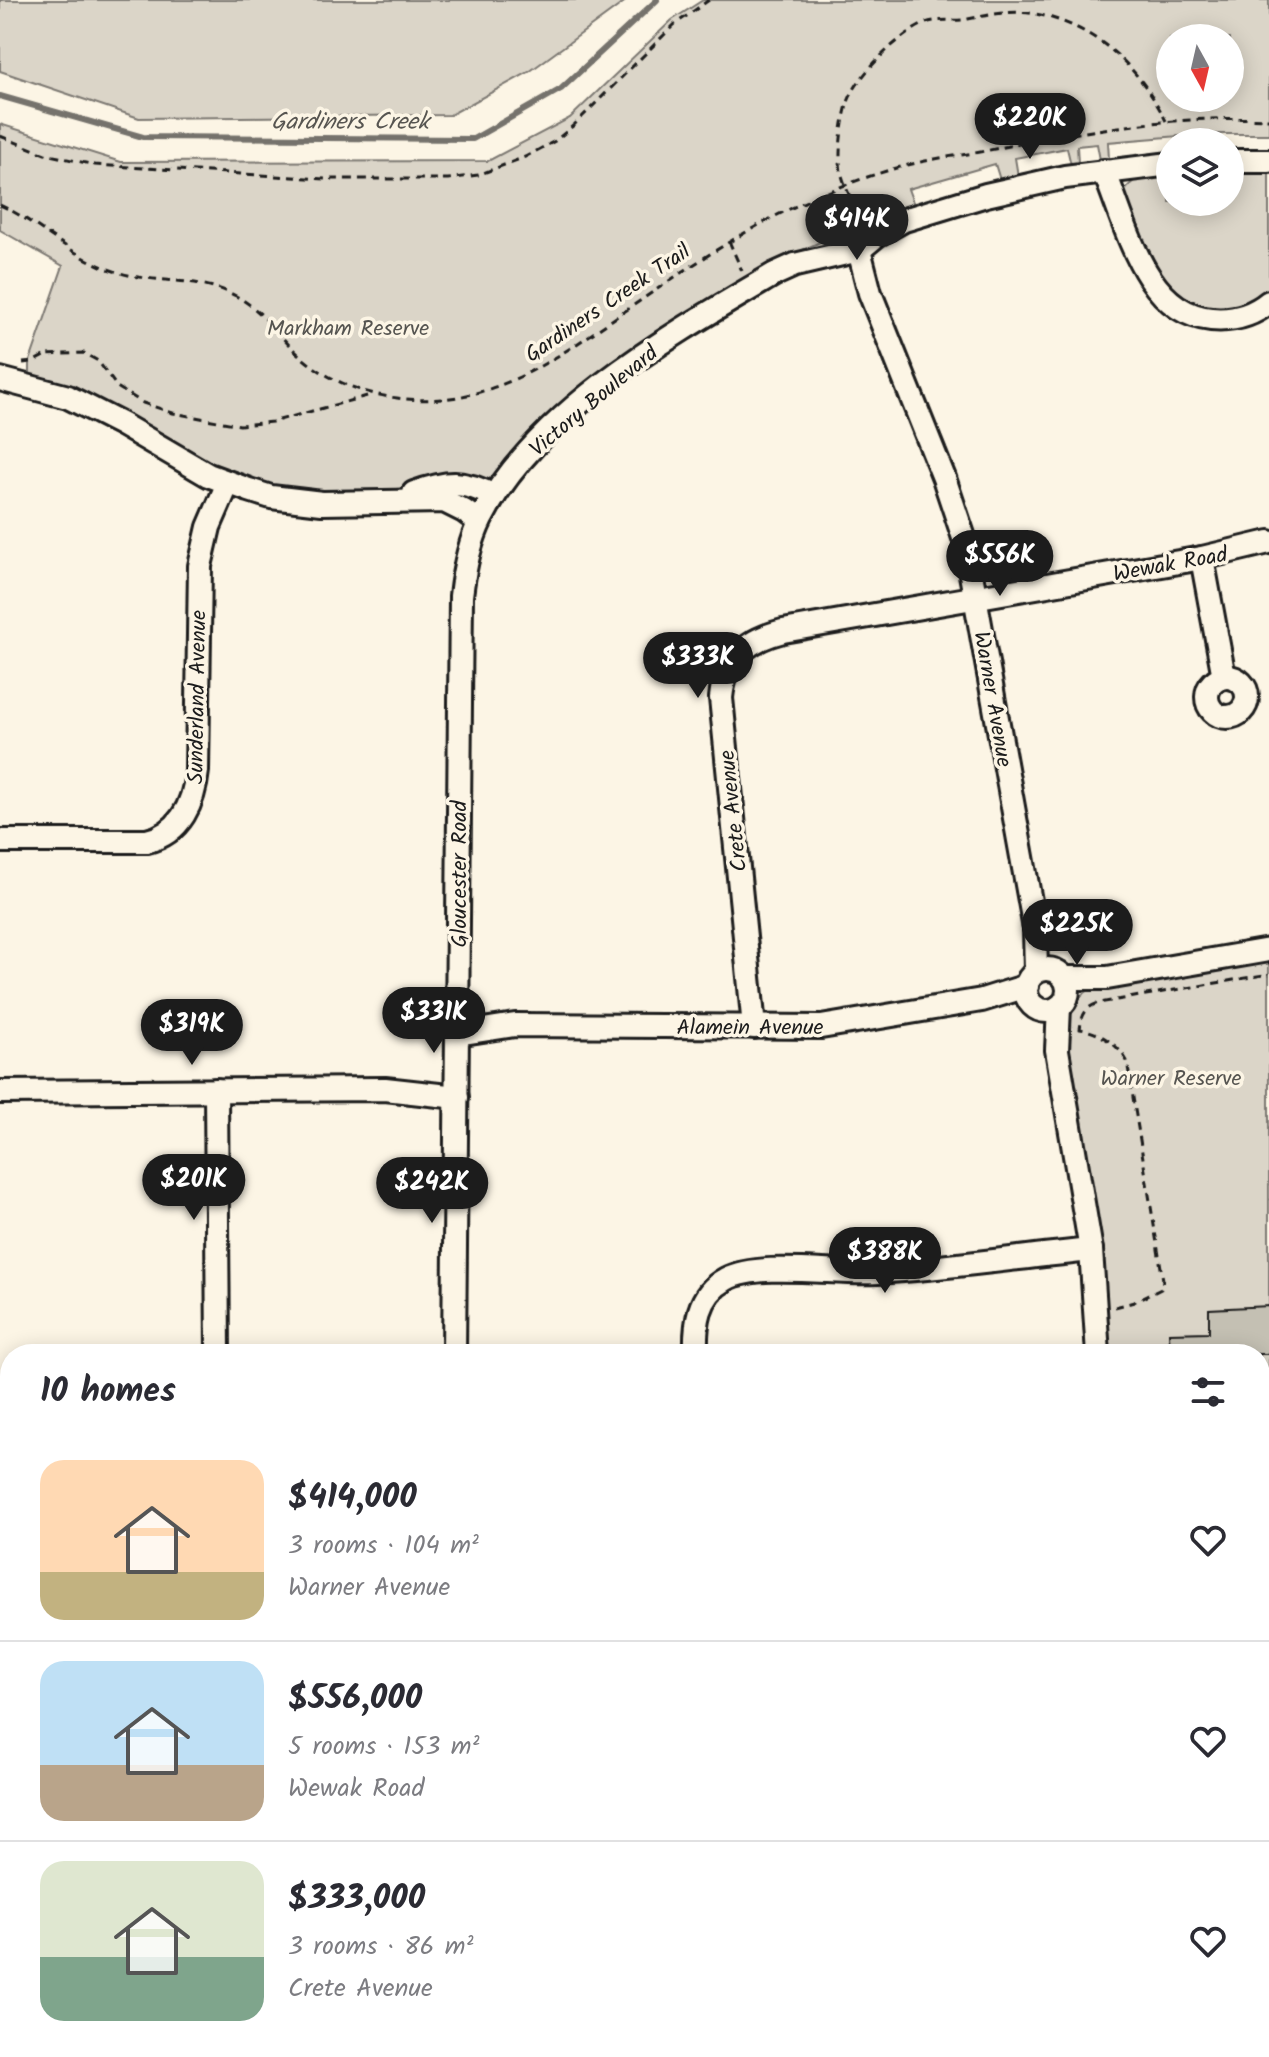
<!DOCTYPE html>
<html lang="en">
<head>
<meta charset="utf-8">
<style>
  :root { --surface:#fff; --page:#f7f7f7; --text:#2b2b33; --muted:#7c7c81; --line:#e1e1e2; --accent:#1c1c1c }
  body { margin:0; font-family:Kalam,sans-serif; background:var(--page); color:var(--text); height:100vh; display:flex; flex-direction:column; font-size:30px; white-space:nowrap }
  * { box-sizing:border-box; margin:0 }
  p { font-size:26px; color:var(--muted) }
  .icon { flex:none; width:44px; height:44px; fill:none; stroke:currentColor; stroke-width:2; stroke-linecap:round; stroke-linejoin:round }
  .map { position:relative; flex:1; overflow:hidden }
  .sheet { position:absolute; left:0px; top:1344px; width:1270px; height:714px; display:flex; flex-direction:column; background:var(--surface); border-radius:32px 32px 0 0; box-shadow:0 4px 20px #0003 }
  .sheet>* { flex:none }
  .needle { width:52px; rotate:172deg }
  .controls { position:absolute; left:1156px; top:24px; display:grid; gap:16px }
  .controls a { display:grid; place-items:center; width:88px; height:88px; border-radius:50%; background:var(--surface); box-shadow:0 4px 20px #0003; font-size:40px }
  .price { position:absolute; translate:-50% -68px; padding:0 18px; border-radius:28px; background:var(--accent); color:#fff; font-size:26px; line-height:52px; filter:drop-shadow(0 2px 4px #0008) }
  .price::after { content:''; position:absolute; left:50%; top:48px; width:24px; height:18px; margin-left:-12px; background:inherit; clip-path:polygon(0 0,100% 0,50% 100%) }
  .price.current { background:#222; color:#fff }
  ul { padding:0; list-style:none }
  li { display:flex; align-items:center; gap:24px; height:200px; padding:0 40px }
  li+li { border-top:2px solid var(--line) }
  li span { display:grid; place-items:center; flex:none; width:224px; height:160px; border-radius:24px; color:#555 }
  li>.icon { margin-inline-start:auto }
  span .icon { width:96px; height:96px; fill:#fffc; stroke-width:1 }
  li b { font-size:34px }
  h2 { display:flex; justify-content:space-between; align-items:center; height:96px; padding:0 40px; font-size:34px }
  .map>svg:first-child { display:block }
  .green { fill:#dbd5c8; stroke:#7c7872; stroke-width:2; fill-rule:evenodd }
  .water { fill:#b0aba1; stroke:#75726c; stroke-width:2 }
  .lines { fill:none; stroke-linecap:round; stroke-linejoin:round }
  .stream { stroke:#75726c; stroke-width:6 }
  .building { fill:#c4c0b3; stroke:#1c1c1c; stroke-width:2 }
  .minor-casing { stroke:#1c1c1c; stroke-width:28 }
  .path { stroke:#1c1c1c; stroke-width:3; stroke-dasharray:8 6; stroke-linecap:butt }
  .minor { stroke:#fcf5e5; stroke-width:22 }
  .labels { text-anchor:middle; stroke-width:7; stroke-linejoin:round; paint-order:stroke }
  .street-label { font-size:22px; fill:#1c1c1c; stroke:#fcf5e5 }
  .park-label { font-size:22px; fill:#555450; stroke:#fcf5e5 }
  .water-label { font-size:24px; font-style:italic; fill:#575551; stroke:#fcf5e5 }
</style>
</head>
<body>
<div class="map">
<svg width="1269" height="2057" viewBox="0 0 1269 2057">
  <rect width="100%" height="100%" fill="#fcf5e5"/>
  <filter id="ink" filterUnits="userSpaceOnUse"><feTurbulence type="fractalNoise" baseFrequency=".0125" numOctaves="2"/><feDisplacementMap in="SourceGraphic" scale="16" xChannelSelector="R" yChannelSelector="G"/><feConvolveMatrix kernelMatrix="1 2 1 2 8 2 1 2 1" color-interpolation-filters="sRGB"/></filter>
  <g filter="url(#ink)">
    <!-- green -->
    <g class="green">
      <path d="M0,0H627L529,72L450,115L139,118L0,71Z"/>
      <path d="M703,0H1269V134H1210V142H1204L1203,134L1108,142L1109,159L1100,160L1097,144L1077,146L1078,163L1071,165L1067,148L1015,158L1018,176L1000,180L995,164L908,189L914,205L876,218L849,235L820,242L796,253L713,297L672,323L593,379L493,477L485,480C391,489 298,507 209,464C173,446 140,421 104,402C81,389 55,381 30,374V361L63,266L0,230V124L121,162L488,161L570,118L672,20ZM1170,38H1230V98H1170Z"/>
      <path d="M1230,171H1269V290L1260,298L1238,309L1196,308L1157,277L1125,200L1124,190L1137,178L1170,174V202H1230Z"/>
      <path d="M1269,959V1636L1260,1635V1354H1108L1103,1259L1064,1036L1067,1006L1089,990Z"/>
      <path d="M1260,1912H1269V2057H1082L1083,2048H1260Z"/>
    </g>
    <!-- water -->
    <path class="water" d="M1269,1544V1596H1260V1545Z"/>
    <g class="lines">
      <!-- stream -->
      <path class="stream" d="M0,96L143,137L473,139L561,89L657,0"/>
    </g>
    <!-- building -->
    <path class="building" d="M1269,1306V1354H1170L1169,1333L1209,1332V1309Z"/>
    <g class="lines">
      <!-- minor casing -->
      <g class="minor-casing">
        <g id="minor">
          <path d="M1230,161H1269"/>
          <path d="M1104,171C1126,223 1144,313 1211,319C1233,321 1252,316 1269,302"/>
          <path d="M850,241L859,250L870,293L944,478L965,541L1035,929L1036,972"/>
          <path d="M0,379L68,397L121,424L208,475L249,490L271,497L322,503L444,501L464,511L479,522"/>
          <path d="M414,493C447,481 463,480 494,496"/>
          <path d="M1202,558L1224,677"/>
          <circle cx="1227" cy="697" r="20"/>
          <path d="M0,841H147C181,833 194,802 197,771L200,566L209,527L228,483"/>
          <circle cx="1047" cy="990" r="21"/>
          <path d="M1065,978H1107L1269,950"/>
          <path d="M1059,1007L1057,1050L1091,1250L1098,1354"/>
          <path d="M754,1027L721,698C725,658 745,641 783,631L1202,558L1269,542"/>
          <path d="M457,1034L515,1025L821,1027L982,1000L1027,986"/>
          <path d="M216,1090L218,1354"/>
          <path d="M0,1092L385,1089L457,1097"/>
          <path d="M454,1354L461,596C464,570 469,543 481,519C537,410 673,334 775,274L795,265L859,250L877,235L904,220L986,195L1065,177L1170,164"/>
          <path d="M696,1354C695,1325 697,1295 726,1279C760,1261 837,1275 878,1272C949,1268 1020,1257 1091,1250"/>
          <path d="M0,1388V1396"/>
          <path d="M0,1644L2,1652L0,1661"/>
          <path d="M0,1902L10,1901"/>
          <path d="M226,2048L228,2057"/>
          <path d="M741,2048L778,2057"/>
          <path d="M194,2057L196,2048"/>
          <path d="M447,2057V2048"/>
          <path d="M1053,2057L1055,2048"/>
        </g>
      </g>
      <!-- path -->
      <g class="path">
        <path d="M0,136L45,154L95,165L325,179H448L478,175L525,157L555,141L574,125L674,25L709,0"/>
        <path d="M0,205C40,223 71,257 114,271C155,285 197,275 236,296C260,309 274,329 292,348C320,377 357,393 397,398C492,410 557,357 631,307C685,270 738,233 798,205C839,186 885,169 930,160C948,156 967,155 985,151C1079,131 1173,115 1269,119"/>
        <path d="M862,222C855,207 845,188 841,172C838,153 842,123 847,105C855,77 899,34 926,23C939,18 955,22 968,19C1002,12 1024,8 1058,20C1108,37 1143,75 1166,121"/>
        <path d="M729,241L742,271"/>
        <path d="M23,363L32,362L46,355L84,353L98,361L117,387L143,403L173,413L240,425L272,422L371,395"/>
        <path d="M1115,1307L1134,1302L1161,1289L1163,1280L1127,1061C1118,1044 1099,1032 1080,1029C1082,1015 1085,1007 1099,1003L1269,974"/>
      </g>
      <!-- minor -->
      <use href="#minor" class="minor"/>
    </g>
  </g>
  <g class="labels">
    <!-- street labels -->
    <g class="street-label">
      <text transform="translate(607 302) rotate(-34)" y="8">Gardiners Creek Trail</text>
      <text transform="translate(593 400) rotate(-40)" y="8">Victory Boulevard</text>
      <text transform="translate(1170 563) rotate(-10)" y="8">Wewak Road</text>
      <text transform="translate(196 697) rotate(-89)" y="8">Sunderland Avenue</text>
      <text transform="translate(994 699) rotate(80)" y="8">Warner Avenue</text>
      <text transform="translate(732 811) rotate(-96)" y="8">Crete Avenue</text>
      <text transform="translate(458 874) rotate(-90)" y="8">Gloucester Road</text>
      <text x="750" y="1034">Alamein Avenue</text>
    </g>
    <!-- park labels -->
    <g class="park-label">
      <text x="348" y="335">Markham Reserve</text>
      <text x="1171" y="1085">Warner Reserve</text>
    </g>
    <!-- water labels -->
    <g class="water-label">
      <text x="350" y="129">Gardiners Creek</text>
    </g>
  </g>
</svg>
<div class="controls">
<a><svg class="needle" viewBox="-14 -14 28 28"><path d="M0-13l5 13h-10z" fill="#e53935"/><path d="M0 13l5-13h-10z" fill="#7c7c81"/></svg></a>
<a><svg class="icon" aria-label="layers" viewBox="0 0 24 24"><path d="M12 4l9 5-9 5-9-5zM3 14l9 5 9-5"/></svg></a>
</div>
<b class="price" style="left:1030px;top:161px">$220K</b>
<b class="price current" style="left:857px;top:262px">$414K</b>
<b class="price" style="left:1000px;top:598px">$556K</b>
<b class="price" style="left:698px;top:700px">$333K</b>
<b class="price" style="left:1077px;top:967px">$225K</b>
<b class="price" style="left:434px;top:1055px">$331K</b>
<b class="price" style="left:192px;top:1067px">$319K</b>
<b class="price" style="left:194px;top:1222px">$201K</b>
<b class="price" style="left:432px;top:1225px">$242K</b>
<b class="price" style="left:885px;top:1295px">$388K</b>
<section class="sheet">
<h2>10 homes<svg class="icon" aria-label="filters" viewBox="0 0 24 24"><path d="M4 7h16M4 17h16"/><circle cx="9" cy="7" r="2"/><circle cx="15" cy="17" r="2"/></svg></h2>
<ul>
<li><span style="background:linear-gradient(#ffd9b3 70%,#c2b280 0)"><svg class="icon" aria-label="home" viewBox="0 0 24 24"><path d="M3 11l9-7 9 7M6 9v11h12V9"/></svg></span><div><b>$414,000</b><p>3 rooms · 104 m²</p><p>Warner Avenue</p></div><svg class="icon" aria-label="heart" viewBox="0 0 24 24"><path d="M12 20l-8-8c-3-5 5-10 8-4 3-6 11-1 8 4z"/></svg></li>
<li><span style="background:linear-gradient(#bfe0f5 65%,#b9a48a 0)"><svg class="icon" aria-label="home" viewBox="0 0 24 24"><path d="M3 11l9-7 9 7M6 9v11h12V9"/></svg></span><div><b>$556,000</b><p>5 rooms · 153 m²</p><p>Wewak Road</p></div><svg class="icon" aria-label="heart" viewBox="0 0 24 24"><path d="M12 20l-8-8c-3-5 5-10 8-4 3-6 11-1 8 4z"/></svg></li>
<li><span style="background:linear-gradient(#dfe7d0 60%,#7fa58c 0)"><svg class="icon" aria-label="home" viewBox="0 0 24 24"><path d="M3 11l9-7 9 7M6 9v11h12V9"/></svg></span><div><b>$333,000</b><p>3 rooms · 86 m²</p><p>Crete Avenue</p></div><svg class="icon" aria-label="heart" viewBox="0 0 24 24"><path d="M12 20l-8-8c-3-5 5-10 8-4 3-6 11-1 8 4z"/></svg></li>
</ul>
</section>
</div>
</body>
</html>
